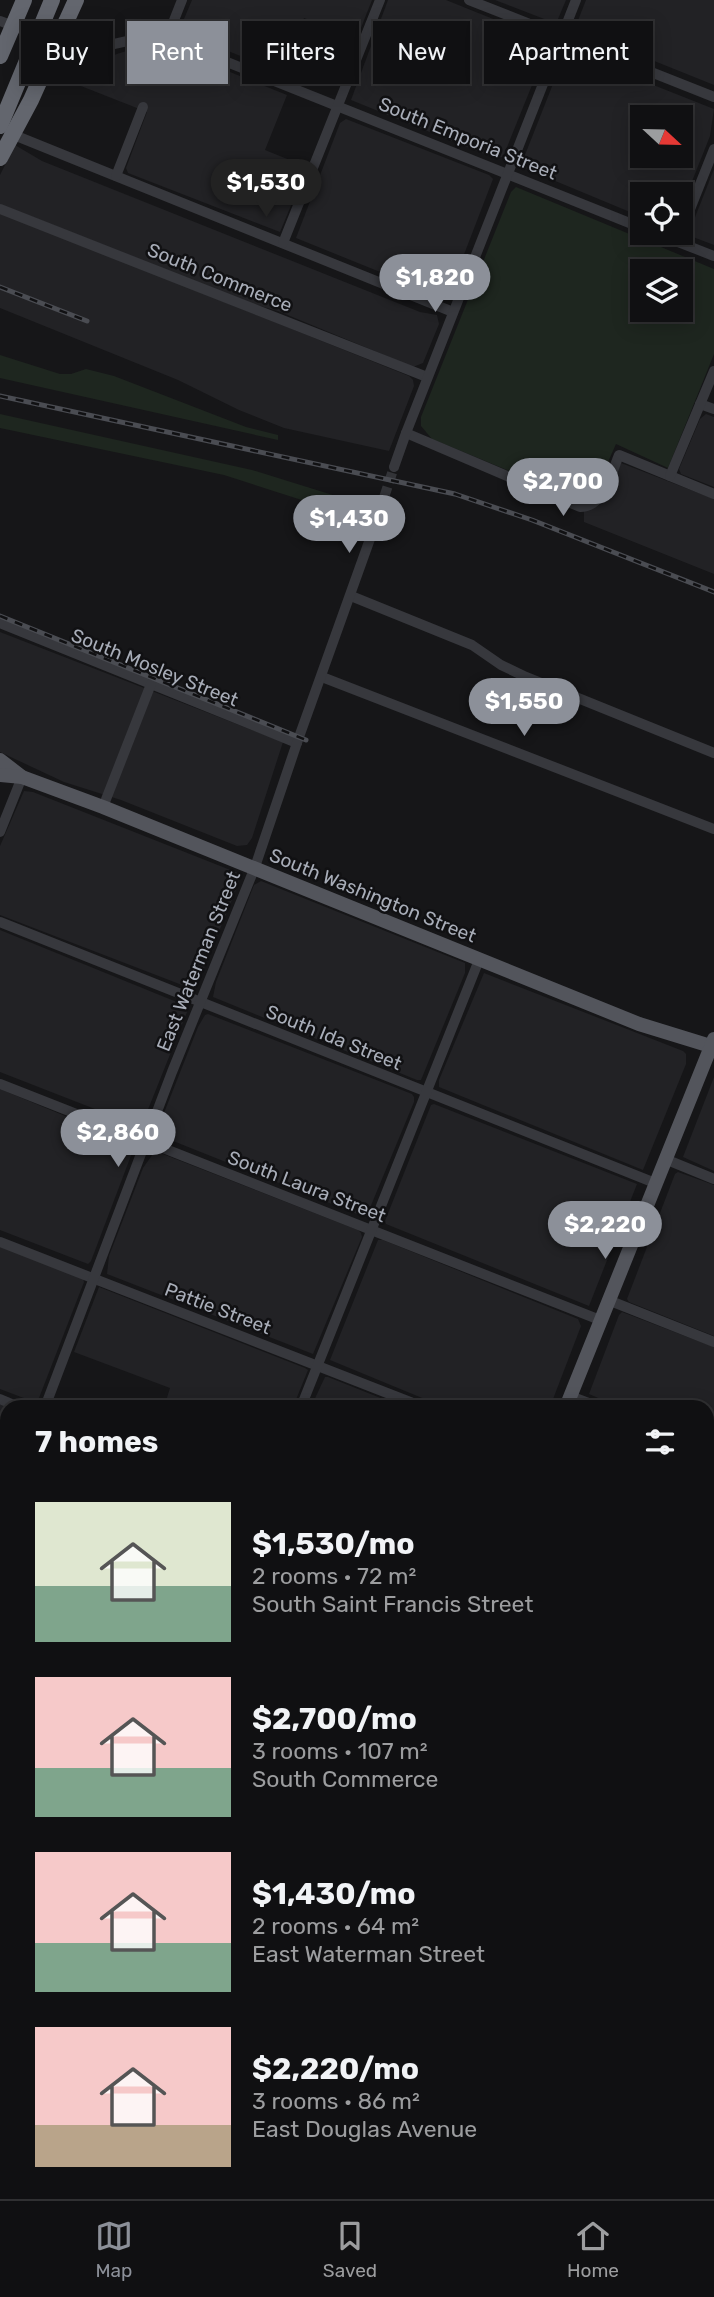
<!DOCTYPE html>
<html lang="en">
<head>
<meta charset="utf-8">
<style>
  :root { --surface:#101012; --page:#19191b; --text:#f1f3f6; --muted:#9c9d9f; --line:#303032; --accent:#8c9099 }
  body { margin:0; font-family:Rubik,sans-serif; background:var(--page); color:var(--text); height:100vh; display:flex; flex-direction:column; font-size:26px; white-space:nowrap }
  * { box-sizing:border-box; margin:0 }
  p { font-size:23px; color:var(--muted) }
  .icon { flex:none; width:38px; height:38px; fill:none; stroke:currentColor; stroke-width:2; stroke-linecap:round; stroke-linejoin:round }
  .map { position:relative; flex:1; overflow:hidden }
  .side { position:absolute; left:0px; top:1400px; width:714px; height:800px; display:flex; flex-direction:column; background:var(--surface); border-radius:21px 21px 0 0; box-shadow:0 4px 18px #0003,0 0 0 2px var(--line) }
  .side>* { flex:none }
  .guide { position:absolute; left:21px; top:21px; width:672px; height:63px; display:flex; gap:14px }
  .needle { width:46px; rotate:112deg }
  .fabs { position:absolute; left:630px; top:105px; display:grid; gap:14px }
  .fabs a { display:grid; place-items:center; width:63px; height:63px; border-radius:0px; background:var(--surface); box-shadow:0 4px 18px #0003,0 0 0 2px var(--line); font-size:35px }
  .price { position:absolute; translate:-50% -60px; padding:0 16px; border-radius:24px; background:var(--accent); color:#fff; font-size:23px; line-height:46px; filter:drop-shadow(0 2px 4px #0008) }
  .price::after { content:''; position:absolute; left:50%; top:42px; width:21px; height:16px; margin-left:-10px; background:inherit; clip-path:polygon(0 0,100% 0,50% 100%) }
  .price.active { background:#222; color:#fff }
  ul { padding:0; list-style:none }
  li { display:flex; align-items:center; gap:21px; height:175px; padding:0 35px }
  li span { display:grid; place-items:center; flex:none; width:196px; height:140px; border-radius:0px; color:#555 }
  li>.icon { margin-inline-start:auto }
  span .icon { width:84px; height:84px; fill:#fffc; stroke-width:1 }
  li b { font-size:30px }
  h2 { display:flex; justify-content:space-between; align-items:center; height:84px; padding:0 35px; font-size:30px }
  .tag { padding:0 24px; border-radius:0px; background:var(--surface); box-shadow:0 4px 18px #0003,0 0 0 2px var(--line); font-size:24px; line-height:63px }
  .tag.active { background:var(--accent); color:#fff }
  .tabs { display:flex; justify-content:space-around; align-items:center; height:98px; border-top:2px solid var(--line); background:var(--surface); font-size:19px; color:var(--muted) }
  .tabs a { display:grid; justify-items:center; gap:4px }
  .tabs .active { color:var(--accent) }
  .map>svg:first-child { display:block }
  .built { fill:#222225; fill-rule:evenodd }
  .green { fill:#1e261f; fill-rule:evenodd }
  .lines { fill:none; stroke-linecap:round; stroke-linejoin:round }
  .minor-tunnel { stroke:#333438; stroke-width:10; stroke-dasharray:10 5; stroke-linecap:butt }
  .minor { stroke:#37383d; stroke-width:10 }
  .major { stroke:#53555c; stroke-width:14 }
  .highway { stroke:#63666e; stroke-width:16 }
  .rail-casing { stroke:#4a4c52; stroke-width:5 }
  .rail { stroke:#111113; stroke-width:2.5; stroke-dasharray:8; stroke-linecap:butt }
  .highway-bridge { stroke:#63666e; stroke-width:16 }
  .labels { text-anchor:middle; stroke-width:5; stroke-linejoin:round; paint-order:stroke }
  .street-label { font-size:19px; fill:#a8adb8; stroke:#111113 }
</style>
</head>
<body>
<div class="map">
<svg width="714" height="2199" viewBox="0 0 714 2199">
  <rect width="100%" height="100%" fill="#161618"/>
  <!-- built -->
  <g class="built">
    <path d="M192,0H372L357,38L304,18L283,73L181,32V26Z"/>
    <path d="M388,0H446L545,40L547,48L503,157L494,158L351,100Z"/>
    <path d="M495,0H566L558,19L552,22Z"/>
    <path d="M586,0H714V85L577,30V23Z"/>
    <path d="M153,46L178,51L287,95L265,150L307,167L280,232L128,173L126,168L147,112L53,75L61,55L84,60L101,59L136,48Z"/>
    <path d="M570,52L714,109L710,136L681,209V194H642V217L524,168L523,160L564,56ZM642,117H681V156H642Z"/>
    <path d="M346,119L489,175L493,179L448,296L437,295L296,238L340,123Z"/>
    <path d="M15,145L42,161L420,312L437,315L439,324L423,363L413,367L278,311L253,304L0,204V175Z"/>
    <path d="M714,169V245L693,237L690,230Z"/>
    <path d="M0,212L409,376L413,380L414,386L389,451L284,428L239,410L178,380L0,308Z"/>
    <path d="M706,414L714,417V487L681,474L679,469L700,419Z"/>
    <path d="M621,463L714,499V574L584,522V511L600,505L606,498Z"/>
    <path d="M0,632L283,742L252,838L247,845L237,846L121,800L64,782L0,752Z"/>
    <path d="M24,791L33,792L238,873L240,878L238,885L195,990L0,915V846Z"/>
    <path d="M261,881L465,963V973L421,1080H417L213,997L216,982L254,885Z"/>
    <path d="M0,930L189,1007L141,1127L0,1072Z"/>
    <path d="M484,973L683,1051L686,1054V1064L643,1170L439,1087V1080Z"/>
    <path d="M208,1014L412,1094L414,1097V1102L367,1215L357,1214L158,1135L162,1118L198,1027L205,1015Z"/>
    <path d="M714,1077V1171L683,1157Z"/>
    <path d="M0,1089L135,1145L91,1261L88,1264L0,1230Z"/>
    <path d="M434,1104L637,1184L589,1306L386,1224L385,1221L431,1105Z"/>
    <path d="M155,1151L358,1230L361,1233L362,1237L313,1354L107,1274L109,1256L143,1168Z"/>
    <path d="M678,1172L714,1185V1336L629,1302L627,1299L675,1174Z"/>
    <path d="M378,1240H383L578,1319L581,1326L550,1407H444L330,1360Z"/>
    <path d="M0,1246L83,1278L84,1282L37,1403L0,1389Z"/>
    <path d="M99,1287L305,1368L308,1370L293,1407H164L170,1388L74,1352Z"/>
    <path d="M622,1312L714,1347V1445L707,1442V1407H619L589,1394L619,1315Z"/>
    <path d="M325,1377H328L403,1407H311Z"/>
    <path d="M0,1404L7,1407V1489L0,1507Z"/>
    <path d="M707,1458L714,1461V1577L707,1574Z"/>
    <path d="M707,1590L714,1593V1725L707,1722Z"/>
    <path d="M707,1871L714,1874V2000L707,1997Z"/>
    <path d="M7,1879V2007L0,2004V1897Z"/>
    <path d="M707,2010L714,2012V2134L707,2131Z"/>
    <path d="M707,2150L714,2153V2199H680L682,2193H707Z"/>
    <path d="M559,2193H671L668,2199H557Z"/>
  </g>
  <!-- green -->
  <g class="green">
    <path d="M516,187L714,269V354L668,468L616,444L592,498L584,502L432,439L421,426V417L511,192ZM642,271H681V310H642Z"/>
    <path d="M0,355L60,374H71L86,369L114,376L246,427L278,435V440L0,378Z"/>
    <path d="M0,414L252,470L368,506L364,520L224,475L0,428Z"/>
  </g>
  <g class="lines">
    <!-- minor-tunnel -->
    <path class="minor-tunnel" d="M375,525L394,467"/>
    <!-- minor -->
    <g class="minor">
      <path d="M469,0L714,97"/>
      <path d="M0,21L50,40L78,47L105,46L141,38H167L642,228"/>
      <path d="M167,38L182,0"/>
      <path d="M9,133L453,312"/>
      <path d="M116,176L143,107"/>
      <path d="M0,209L427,377"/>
      <path d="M655,233L714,256"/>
      <path d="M677,242L714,149"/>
      <path d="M283,243L380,0"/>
      <path d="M700,404L714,409"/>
      <path d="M406,433L580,507C604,507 611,474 619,455L714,494"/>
      <path d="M394,467L406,433L576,0"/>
      <path d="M670,476L714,371"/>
      <path d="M351,596L472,645L501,665L526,677L714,753"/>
      <path d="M0,623L297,743"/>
      <path d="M322,677L714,829"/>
      <path d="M103,807L151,684"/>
      <path d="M0,832L22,777"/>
      <path d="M0,922L655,1183"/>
      <path d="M0,1084L600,1320"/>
      <path d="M665,1159L714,1179"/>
      <path d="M0,1242L423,1407"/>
      <path d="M608,1300L714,1342"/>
      <path d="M570,1396L599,1407"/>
      <path d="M0,1399L19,1407"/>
      <path d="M45,1407L172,1072L255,867L299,737L375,525"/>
      <path d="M301,1407L479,960"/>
      <path d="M707,1450L714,1452"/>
      <path d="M0,1525L7,1506"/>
      <path d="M0,1556L7,1559"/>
      <path d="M707,1582L714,1585"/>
      <path d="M0,1706L7,1709"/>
      <path d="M707,1730L714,1732"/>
      <path d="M707,1778L714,1760"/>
      <path d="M0,1860L7,1863"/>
      <path d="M707,1866L714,1869"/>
      <path d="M707,2005L714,2008"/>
      <path d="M0,2011L7,2014"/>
      <path d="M707,2142L714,2145"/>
      <path d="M0,2162L7,2165"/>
      <path d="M0,2189L7,2171"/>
      <path d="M76,2193L91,2199"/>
      <path d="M331,2193L347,2199"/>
      <path d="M409,2199L412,2193"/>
      <path d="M550,2199L552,2193"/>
      <path d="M674,2199L677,2193"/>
    </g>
    <!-- major -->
    <g class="major">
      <path d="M0,760L22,777"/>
      <path d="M0,775L22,777L103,807L639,1024L714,1047"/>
      <path d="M566,1407L714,1039"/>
      <path d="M261,2199L263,2193"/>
    </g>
    <!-- highway -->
    <path class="highway" d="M66,22L76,0"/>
    <!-- rail casing -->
    <g class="rail-casing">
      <g id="rail">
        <path d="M0,287L87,321"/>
        <path d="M0,396L455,494L532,520L714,592"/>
        <path d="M0,616L306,740"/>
      </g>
    </g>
    <!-- rail -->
    <use href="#rail" class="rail"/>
    <!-- highway-bridge -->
    <g class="highway-bridge">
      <path d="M0,56L24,0"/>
      <path d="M0,126L52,0"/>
      <path d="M0,158L31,100L66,22"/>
    </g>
  </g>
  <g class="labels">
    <!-- street labels -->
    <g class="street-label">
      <text transform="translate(468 138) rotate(22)" y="7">South Emporia Street</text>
      <text transform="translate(220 277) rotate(22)" y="7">South Commerce</text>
      <text transform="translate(155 667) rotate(22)" y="7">South Mosley Street</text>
      <text transform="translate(373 895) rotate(22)" y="7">South Washington Street</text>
      <text transform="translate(198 961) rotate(-68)" y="7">East Waterman Street</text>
      <text transform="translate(334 1037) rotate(22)" y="7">South Ida Street</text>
      <text transform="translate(307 1186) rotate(21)" y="7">South Laura Street</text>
      <text transform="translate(218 1308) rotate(21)" y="7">Pattie Street</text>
    </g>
  </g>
</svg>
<div class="fabs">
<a><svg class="needle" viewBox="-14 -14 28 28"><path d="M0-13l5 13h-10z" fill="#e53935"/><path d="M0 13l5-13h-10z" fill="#9c9d9f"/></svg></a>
<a><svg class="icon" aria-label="locate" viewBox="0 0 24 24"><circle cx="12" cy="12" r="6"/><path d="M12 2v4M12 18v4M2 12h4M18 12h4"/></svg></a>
<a><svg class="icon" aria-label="layers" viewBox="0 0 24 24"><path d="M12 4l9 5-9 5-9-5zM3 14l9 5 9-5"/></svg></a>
</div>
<b class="price active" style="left:266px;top:219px">$1,530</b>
<b class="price" style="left:435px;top:314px">$1,820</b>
<b class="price" style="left:563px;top:518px">$2,700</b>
<b class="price" style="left:349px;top:555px">$1,430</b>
<b class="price" style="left:524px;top:738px">$1,550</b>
<b class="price" style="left:118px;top:1169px">$2,860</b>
<b class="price" style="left:605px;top:1261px">$2,220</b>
<div class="guide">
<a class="tag">Buy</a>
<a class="tag active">Rent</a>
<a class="tag">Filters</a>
<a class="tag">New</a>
<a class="tag">Apartment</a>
</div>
<section class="side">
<h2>7 homes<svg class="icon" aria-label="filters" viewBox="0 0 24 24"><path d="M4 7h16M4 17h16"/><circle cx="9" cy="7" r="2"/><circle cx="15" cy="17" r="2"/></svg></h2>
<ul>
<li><span style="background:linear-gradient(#dfe7d0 60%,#7fa58c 0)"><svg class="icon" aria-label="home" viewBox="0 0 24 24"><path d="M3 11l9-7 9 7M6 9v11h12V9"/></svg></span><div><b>$1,530/mo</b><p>2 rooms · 72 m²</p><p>South Saint Francis Street</p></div></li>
<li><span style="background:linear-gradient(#f6c9c9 65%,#7fa58c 0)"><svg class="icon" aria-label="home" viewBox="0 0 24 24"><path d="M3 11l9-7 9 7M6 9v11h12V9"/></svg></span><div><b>$2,700/mo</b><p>3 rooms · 107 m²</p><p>South Commerce</p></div></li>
<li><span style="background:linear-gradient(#f6c9c9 65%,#7fa58c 0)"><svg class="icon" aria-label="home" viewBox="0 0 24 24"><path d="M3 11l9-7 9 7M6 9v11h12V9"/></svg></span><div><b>$1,430/mo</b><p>2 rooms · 64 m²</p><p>East Waterman Street</p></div></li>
<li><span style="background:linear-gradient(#f6c9c9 70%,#b9a48a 0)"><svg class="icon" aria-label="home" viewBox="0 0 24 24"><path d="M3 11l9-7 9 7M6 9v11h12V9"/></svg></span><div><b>$2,220/mo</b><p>3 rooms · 86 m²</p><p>East Douglas Avenue</p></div></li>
</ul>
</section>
</div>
<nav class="tabs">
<a class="active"><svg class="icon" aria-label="map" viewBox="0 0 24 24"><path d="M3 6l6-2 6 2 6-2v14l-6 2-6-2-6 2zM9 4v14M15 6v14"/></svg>Map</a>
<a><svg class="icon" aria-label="saved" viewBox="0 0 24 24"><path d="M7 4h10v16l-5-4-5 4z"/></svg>Saved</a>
<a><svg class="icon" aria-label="home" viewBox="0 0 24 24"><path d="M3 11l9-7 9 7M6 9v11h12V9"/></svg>Home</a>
</nav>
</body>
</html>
